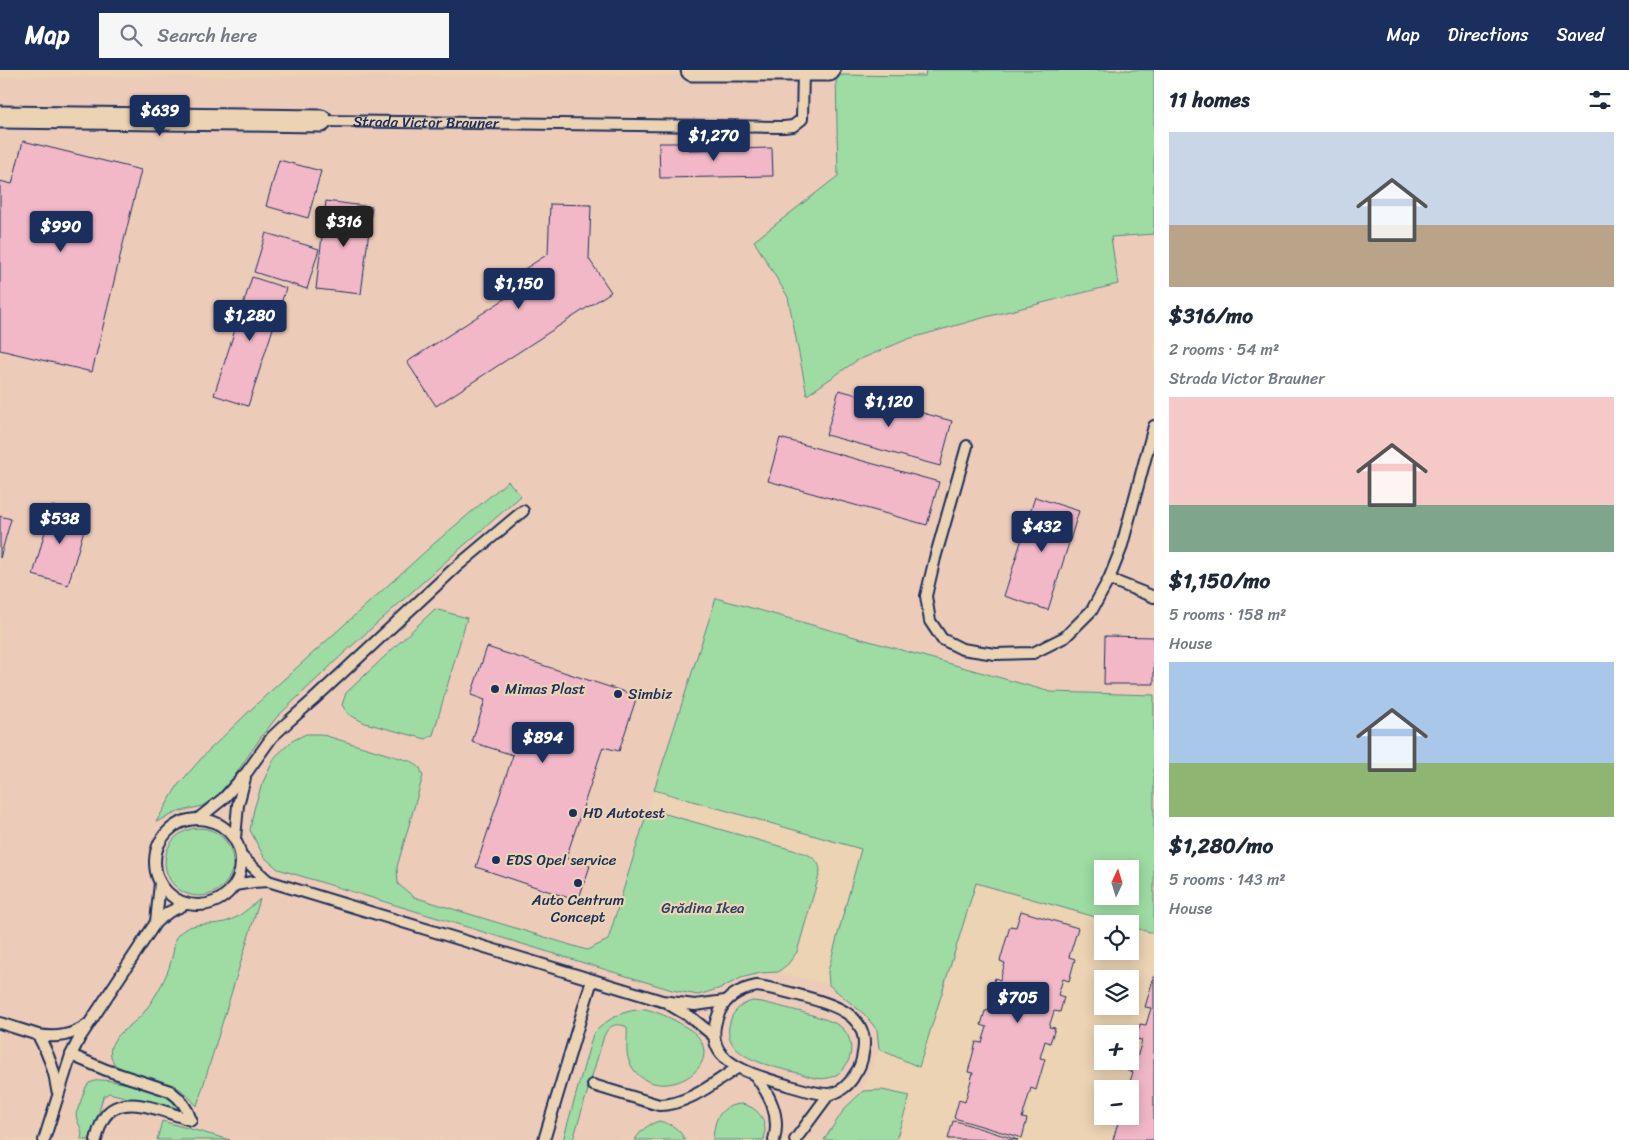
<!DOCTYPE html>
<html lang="en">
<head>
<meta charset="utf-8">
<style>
  :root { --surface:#fff; --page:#f6f6f7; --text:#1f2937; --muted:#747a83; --accent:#1b2f5e }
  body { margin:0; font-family:Sriracha,sans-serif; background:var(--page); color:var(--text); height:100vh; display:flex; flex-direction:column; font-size:19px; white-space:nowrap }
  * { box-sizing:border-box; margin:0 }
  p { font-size:16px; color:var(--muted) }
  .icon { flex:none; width:28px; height:28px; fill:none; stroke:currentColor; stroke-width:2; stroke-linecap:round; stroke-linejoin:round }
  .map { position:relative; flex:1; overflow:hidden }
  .drawer { display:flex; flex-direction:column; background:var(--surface); width:475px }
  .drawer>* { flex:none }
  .needle { width:32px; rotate:4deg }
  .tools { position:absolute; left:1094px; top:790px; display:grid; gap:10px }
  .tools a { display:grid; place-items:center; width:45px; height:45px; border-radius:0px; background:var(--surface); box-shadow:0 2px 12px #0003; font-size:25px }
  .price { position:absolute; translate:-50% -42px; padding:0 11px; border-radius:5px; background:var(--accent); color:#fff; font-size:16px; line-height:32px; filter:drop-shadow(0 1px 2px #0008) }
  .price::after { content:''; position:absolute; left:50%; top:30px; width:15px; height:11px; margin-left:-8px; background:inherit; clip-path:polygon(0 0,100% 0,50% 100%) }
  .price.current { background:#222; color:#fff }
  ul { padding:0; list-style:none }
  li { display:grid; align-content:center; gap:10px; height:265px; padding:0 15px }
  li span { display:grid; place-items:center; height:155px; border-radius:0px; color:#555 }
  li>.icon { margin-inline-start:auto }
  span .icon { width:90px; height:90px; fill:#fffc; stroke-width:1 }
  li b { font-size:21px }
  h2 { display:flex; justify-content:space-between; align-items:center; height:60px; padding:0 15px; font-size:21px }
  header { display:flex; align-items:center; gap:30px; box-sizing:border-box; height:70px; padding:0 25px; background:var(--accent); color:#fff }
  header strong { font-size:24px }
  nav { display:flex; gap:28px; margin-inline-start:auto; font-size:18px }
  .search { width:350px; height:45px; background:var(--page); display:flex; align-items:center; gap:12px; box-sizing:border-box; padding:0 18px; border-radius:0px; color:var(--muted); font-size:19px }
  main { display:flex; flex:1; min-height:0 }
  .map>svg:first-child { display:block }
  .built { fill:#edcbb9 }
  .green { fill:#9edca3; stroke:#5c8680; fill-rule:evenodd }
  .building { fill:#f2b8c8; stroke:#1b2f5e }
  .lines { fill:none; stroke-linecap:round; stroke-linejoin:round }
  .lane-casing { stroke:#1b2f5e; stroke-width:14 }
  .street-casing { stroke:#1b2f5e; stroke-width:25 }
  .lane { stroke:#ebd3b3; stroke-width:10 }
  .street { stroke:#ebd3b3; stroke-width:21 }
  .poi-dot { fill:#1b2f5e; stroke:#ebd3b3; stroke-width:2 }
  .labels { text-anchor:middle; stroke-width:4.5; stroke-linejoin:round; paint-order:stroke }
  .street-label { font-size:15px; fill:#1b2f5e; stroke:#ebd3b3 }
  .poi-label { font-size:15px; fill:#1b2f5e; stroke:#ebd3b3; text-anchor:start }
  .park-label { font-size:15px; fill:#284065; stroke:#ebd3b3 }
</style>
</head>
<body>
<header>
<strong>Map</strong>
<div class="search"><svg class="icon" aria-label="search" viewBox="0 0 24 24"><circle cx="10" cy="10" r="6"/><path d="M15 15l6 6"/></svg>Search here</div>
<nav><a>Map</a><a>Directions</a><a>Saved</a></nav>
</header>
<main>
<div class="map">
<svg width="1154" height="1070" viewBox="0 0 1154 1070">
  <rect width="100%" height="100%" fill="#ebd3b3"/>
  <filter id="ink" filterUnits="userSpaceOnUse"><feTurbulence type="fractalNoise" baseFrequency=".02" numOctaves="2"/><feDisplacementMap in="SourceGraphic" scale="10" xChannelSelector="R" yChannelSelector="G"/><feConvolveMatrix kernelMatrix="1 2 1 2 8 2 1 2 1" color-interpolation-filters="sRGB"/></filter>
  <g filter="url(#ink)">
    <!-- built -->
    <path class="built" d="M836,5L838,106L754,171L788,227L807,324L856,291L908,269L986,247L1118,214L1111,167L1154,164V625L1051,622L716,528L648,739L600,898L672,920L698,925L721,918L741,908L760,903L778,902L829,915L865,945L877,960L879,979L863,1021L845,1038L824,1070H0V7Z"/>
    <!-- green -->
    <g class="green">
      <path d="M926,0H1154V164L1111,167L1118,214L986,247L908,269L856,291L807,325L788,227L754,171L838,106L836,5L925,6Z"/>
      <path d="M508,411L521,426L453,485L344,583L277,647L261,667L223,723L202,736L178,742L156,752L178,715L207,682L262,629L437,471Z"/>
      <path d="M716,528L1051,622L1154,625V863L1130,857V854H1120L976,813L919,997L879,979L877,960L865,945L829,915L828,901L861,779L654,720ZM1102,799H1130V826H1102Z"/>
      <path d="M435,539L467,548L433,665L426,669L365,653L348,644L342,635L346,623Z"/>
      <path d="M306,664H320L413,692L420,698L423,706L397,797L398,814L414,827L587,880L608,870L648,739L807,784C815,789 820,792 820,802L797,882L788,894L778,902L760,903L741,908L721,918L698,925L672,920L278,799L264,787L250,760L254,739L262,714L275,687L292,671Z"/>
      <circle cx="199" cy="792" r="34"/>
      <path d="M260,829L197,1036C190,1029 184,1020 174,1016C155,1007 134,1005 115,995C98,969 133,958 145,941C158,923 169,904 173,883C175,874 173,868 181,862C194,851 210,856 225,852C239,848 249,838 260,829Z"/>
      <path d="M753,931L762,932C778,936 831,948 841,957C859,972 851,1003 828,1008C819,1010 810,1007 802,1004C777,997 716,989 731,949C734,940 743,933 753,931Z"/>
      <path d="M646,939C660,943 672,948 684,956C689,959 696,963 699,968C724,1003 649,1039 629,991C625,980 628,969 627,957C616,952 609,955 604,966L573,1070H563L593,964C608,948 623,940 646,939Z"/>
      <path d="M98,1010C114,1009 176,1023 179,1039L177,1041L175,1040L109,1023L103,1027L91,1070H81C84,1057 77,1056 76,1044L86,1017L89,1013Z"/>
      <path d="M882,1020L910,1026L896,1070H824L845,1038L863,1021Z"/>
      <path d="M742,1034C760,1038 768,1052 764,1070H713C714,1050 719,1035 742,1034Z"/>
      <path d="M162,1051L230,1070H157Z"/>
      <path d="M659,1051C671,1054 679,1058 685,1070H635C641,1060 647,1055 659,1051Z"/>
    </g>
    <!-- building -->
    <g class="building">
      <path d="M23,71L141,100L92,302L0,280V111L12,114Z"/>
      <path d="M659,73H689V80L772,78L773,106L660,108Z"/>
      <path d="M279,90L321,101L308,148L266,136Z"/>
      <path d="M326,131L372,137L361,224L316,219Z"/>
      <path d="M550,134L591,135L589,189L611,222L436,336L407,292L531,212L523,200L548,184Z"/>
      <path d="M266,163L319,179L307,219L254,202Z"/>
      <path d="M252,207L286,218L248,336L214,325Z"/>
      <path d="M839,320L952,351L940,396L826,365Z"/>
      <path d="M780,368L939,412L927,455L768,411Z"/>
      <path d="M1035,427L1079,441L1048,540L1004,526Z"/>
      <path d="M52,436L88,446L68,515L33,505Z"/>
      <path d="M0,446L11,449L0,488Z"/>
      <path d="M1105,566L1154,567V614H1104Z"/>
      <path d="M487,577L637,626L619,681L603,677L566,788L590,796L578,831L476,797L513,685L472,672L485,630L471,625Z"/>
      <path d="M1021,841L1078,858L1069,887L1075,889L1069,911L1063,909L1058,925L1064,927L1060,942L1054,941L1049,957L1055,958L1050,973L1045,971L1040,988L1045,989L1036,1020L1031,1018L1022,1048L1027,1049L1022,1068L954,1048L959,1030L965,1032L973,1003L968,1002L976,972L982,973L987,957L981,955L985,941L992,940L996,925L990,923L995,908L1000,910L1005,893L1000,891L1010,856L1016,857Z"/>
      <path d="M1154,906V1070H1113L1119,1049L1113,1046H1130V1019H1122V1017L1128,1018L1133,1002L1127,1000L1131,986L1137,988L1142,970L1136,969L1140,954L1146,955L1151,938L1145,937Z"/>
      <path d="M953,1051L959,1052L1018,1070L948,1069Z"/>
    </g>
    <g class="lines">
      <!-- lane casing -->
      <g class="lane-casing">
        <g id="lane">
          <path id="s1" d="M321,51L784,57L793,56L802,49L803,1"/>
          <path d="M967,376L935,488L926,526L930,551L942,569L962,579L995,584L1033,583L1065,567L1092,540L1109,509L1121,479L1154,356"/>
          <path d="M1109,509L1154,527"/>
          <circle cx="198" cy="792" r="43"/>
          <path d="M198,749L224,728L247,702L272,667L288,652L313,630L455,498L523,441"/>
          <path d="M235,768L238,735L245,708"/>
          <path d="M242,787L268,811"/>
          <path d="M235,815L253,812L268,811L662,931L695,935L725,931"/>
          <path d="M156,852L160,813"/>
          <path d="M757,916C773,918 787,922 802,926C831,934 871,944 863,983C862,991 860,998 855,1004C850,1014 840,1023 829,1024C813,1024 795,1017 780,1013C746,1002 699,990 719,943C726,926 740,919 757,916Z"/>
          <path d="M670,935L692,948L714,966"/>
          <path d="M0,953L38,965C48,983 55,1000 57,1020"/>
          <path d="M38,965C57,968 71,966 87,955"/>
          <path d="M71,985L106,1000L170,1021C181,1029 187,1037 191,1050"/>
          <path d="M755,1005C769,1024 781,1045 774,1070"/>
          <path d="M593,1015L659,1035C687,1035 714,1013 737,998"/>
          <path d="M44,1070L71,985L79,969L156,852L169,842L186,834"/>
          <path d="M96,1070C98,1063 100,1054 104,1048C121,1020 167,1043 191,1050"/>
          <path d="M544,1070L592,910"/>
          <path d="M795,1070L829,1024"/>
        </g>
      </g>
      <!-- street casing -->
      <g class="street-casing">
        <g id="street">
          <path d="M692,0H829"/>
          <path d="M0,47L321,51"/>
        </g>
      </g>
      <!-- lane -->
      <use href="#lane" class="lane"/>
      <!-- street -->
      <use href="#street" class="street"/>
    </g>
  </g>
  <!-- markers -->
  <g class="poi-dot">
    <circle cx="495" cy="619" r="5"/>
    <circle cx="618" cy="624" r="5"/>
    <circle cx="573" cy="743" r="5"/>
    <circle cx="496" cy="790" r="5"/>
    <circle cx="578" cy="813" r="5"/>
  </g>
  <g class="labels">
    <!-- street labels -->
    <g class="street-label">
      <text dy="5" stroke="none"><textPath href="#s1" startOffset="105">Strada Victor Brauner</textPath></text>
    </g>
    <!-- poi labels -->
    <g class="poi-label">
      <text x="505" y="624">Mimas Plast</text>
      <text x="628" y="629">Simbiz</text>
      <text x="583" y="748">HD Autotest</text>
      <text x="506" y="795">EDS Opel service</text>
      <text x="578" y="835" text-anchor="middle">Auto Centrum<tspan x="578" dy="17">Concept</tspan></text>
    </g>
    <!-- park labels -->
    <g class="park-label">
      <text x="703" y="843">Grădina Ikea</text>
    </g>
  </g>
</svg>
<div class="tools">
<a><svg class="needle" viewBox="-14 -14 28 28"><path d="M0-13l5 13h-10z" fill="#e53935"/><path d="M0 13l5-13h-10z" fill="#747a83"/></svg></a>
<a><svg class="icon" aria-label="locate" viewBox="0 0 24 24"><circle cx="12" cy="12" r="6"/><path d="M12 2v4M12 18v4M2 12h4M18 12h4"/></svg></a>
<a><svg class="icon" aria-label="layers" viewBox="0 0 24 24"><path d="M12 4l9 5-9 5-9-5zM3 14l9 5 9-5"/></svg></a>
<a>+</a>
<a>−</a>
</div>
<b class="price" style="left:160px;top:67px">$639</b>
<b class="price" style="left:714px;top:92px">$1,270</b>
<b class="price current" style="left:344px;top:178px">$316</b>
<b class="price" style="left:61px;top:183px">$990</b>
<b class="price" style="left:519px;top:240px">$1,150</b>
<b class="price" style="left:250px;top:272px">$1,280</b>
<b class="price" style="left:889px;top:358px">$1,120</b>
<b class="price" style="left:60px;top:475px">$538</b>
<b class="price" style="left:1042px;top:483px">$432</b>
<b class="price" style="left:543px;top:694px">$894</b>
<b class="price" style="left:1018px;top:954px">$705</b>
</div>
<section class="drawer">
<h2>11 homes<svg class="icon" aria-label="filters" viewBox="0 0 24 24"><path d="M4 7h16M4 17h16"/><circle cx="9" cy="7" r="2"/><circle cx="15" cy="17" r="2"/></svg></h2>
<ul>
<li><span style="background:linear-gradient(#c9d6e8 60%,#b9a48a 0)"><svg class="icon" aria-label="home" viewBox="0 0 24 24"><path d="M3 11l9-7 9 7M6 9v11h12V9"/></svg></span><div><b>$316/mo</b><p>2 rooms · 54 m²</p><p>Strada Victor Brauner</p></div></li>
<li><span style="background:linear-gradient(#f6c9c9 70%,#7fa58c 0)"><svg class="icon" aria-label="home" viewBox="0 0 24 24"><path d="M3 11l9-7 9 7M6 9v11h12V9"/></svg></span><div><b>$1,150/mo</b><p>5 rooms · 158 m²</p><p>House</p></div></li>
<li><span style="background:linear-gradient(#a9c7e8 65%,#8fb573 0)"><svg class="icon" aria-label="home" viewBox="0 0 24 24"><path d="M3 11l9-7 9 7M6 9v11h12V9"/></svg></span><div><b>$1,280/mo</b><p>5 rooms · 143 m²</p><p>House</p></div></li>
</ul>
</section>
</main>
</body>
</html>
